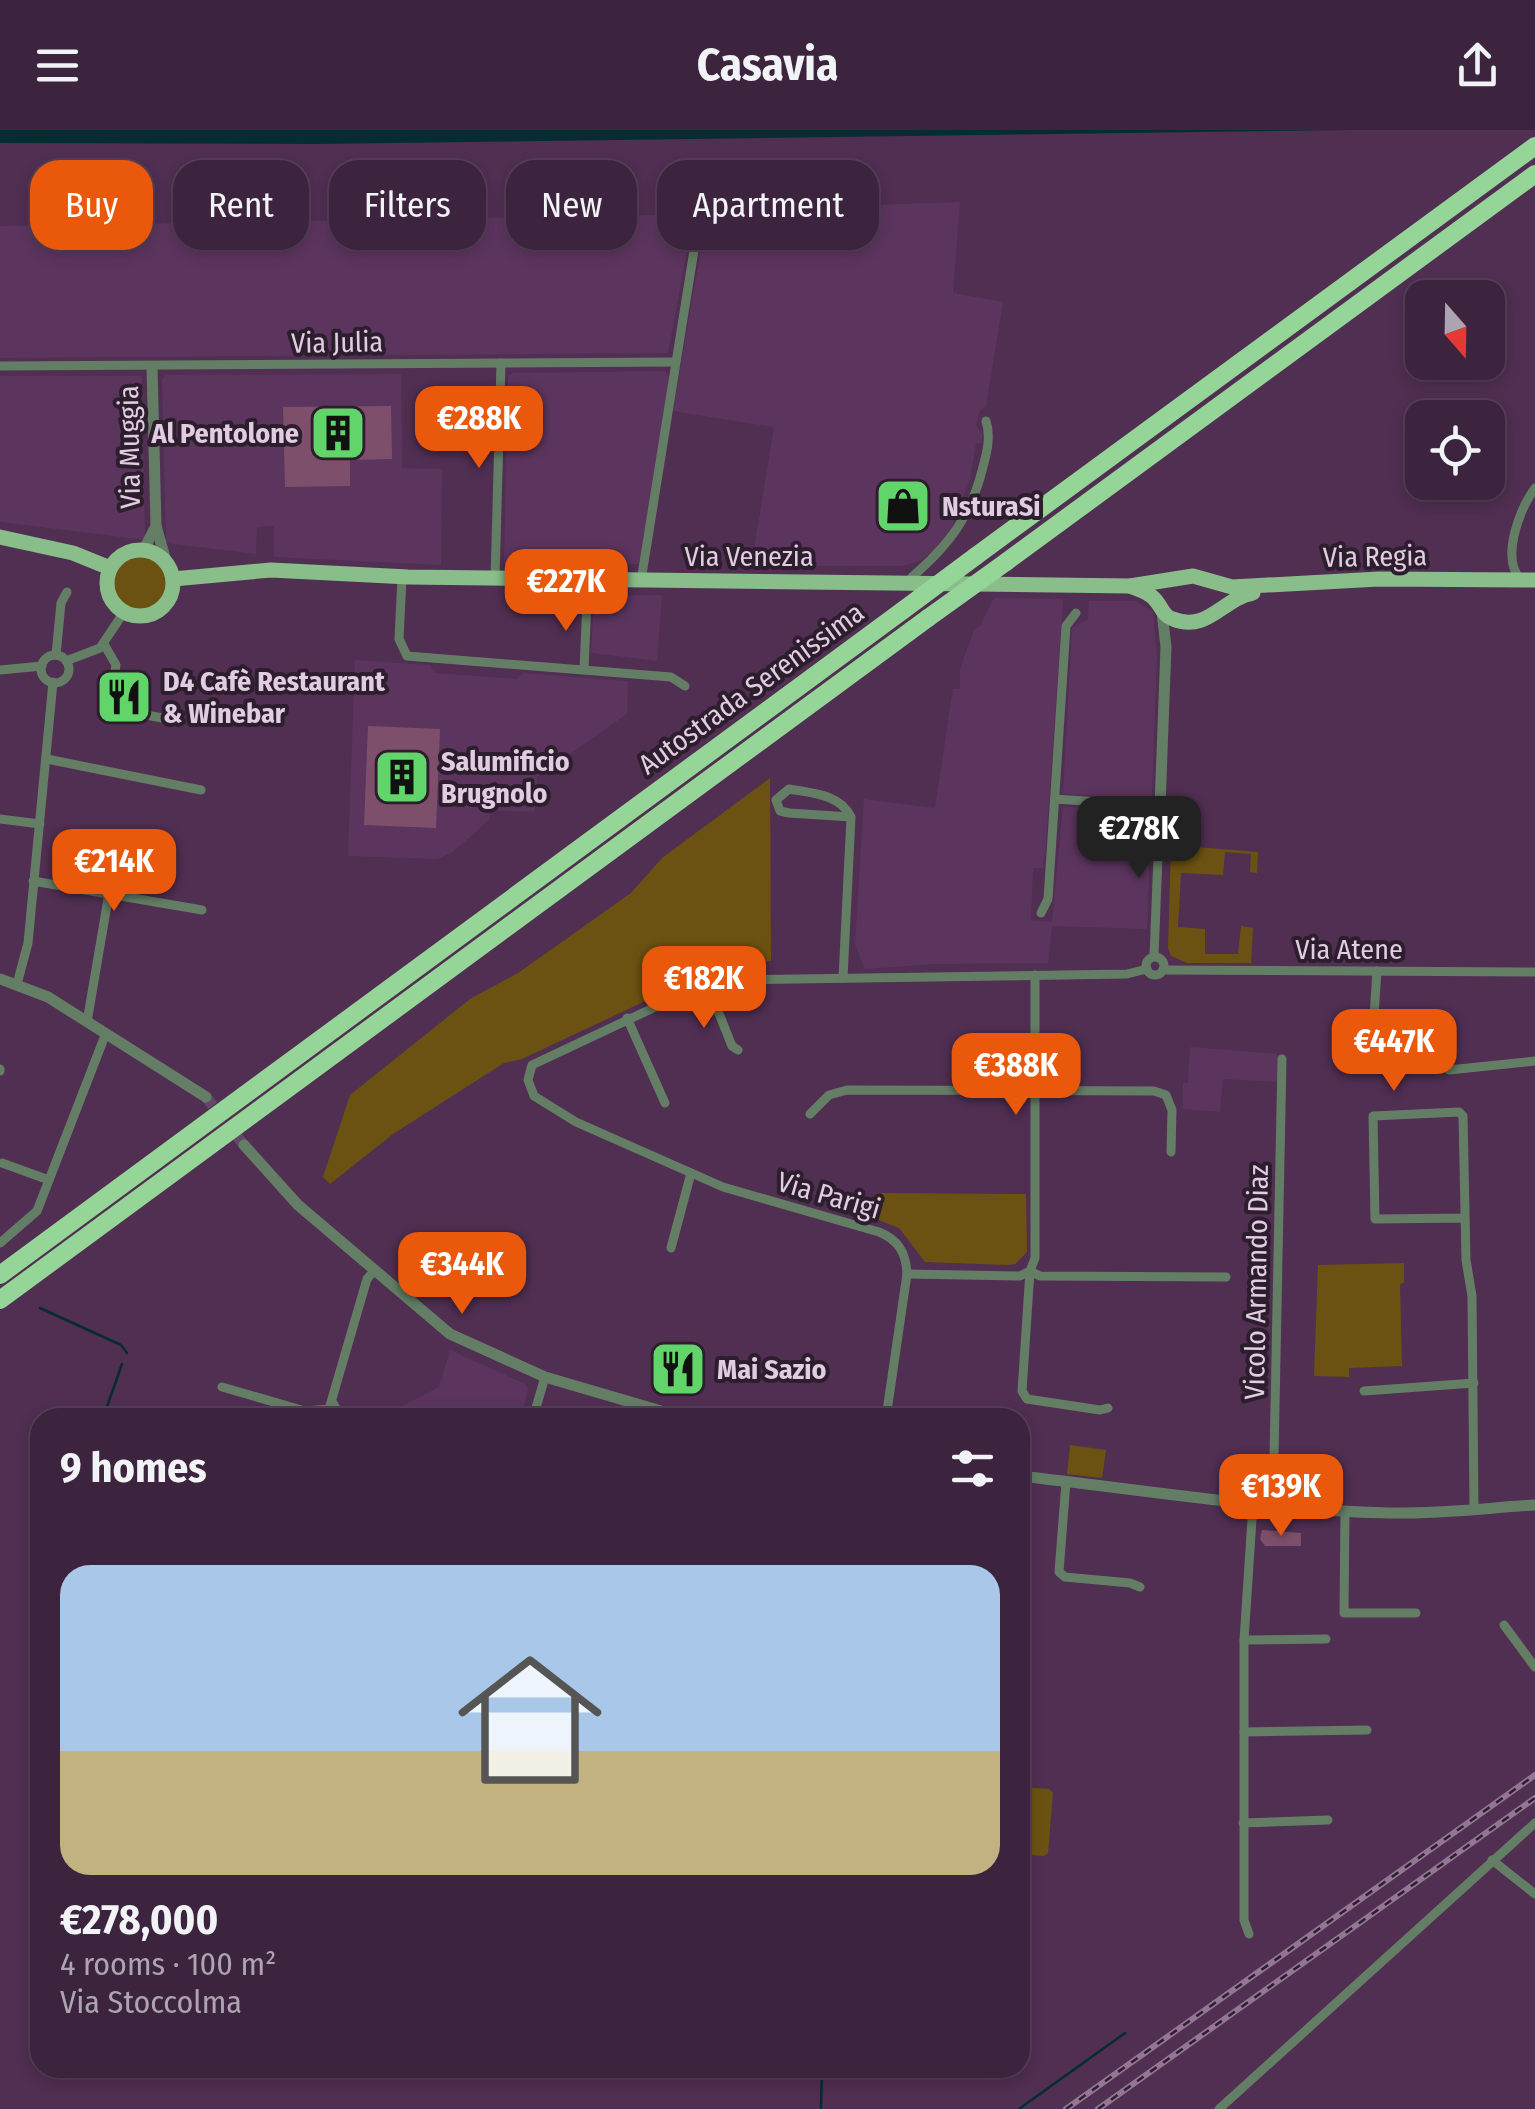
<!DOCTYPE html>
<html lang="en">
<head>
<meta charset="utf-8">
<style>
  :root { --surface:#3c233e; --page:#472f49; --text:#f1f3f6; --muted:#aca4b0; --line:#554058; --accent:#ea580c }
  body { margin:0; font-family:"Fira Sans Condensed",sans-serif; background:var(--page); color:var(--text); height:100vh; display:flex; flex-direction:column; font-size:38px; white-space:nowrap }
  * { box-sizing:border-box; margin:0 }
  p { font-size:32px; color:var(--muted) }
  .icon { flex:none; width:55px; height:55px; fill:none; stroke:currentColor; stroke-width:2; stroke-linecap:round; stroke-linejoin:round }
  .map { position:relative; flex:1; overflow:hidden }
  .sheet { position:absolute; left:30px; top:1278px; width:1000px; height:670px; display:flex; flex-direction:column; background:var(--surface); border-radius:30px; box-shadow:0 5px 15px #0003,0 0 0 2px var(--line) }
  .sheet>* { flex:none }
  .guide { position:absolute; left:30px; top:30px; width:1000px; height:90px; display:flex; gap:20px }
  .needle { width:65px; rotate:160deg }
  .tools { position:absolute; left:1405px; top:150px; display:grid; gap:20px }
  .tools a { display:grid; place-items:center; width:100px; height:100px; border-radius:20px; background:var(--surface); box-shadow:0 5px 15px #0003,0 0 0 2px var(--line); font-size:50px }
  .price { position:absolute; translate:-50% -85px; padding:0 22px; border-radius:20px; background:var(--accent); color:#fff; font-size:32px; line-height:65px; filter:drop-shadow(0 2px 5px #0008) }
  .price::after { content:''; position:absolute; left:50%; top:60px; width:30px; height:22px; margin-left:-15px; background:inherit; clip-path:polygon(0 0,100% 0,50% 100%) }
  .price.on { background:#222; color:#fff }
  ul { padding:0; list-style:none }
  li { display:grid; align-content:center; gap:20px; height:530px; padding:0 30px }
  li+li { border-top:2px solid var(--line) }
  li span { display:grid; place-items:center; height:310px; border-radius:30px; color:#555 }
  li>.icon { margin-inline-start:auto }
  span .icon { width:180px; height:180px; fill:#fffc; stroke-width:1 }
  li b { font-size:42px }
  h2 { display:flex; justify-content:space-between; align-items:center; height:120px; padding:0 30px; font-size:42px }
  .tag { padding:0 35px; border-radius:30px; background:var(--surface); box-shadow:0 5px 15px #0003,0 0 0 2px var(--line); font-size:35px; line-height:90px }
  .tag.on { background:var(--accent); color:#fff }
  header { display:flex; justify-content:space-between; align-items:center; height:130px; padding:0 30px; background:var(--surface); font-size:45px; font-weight:700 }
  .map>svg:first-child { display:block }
  .built { fill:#5c355e }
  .green { fill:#6c5212 }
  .water { fill:#052d31 }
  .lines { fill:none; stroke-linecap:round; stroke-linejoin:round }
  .stream { stroke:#052d31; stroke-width:2.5 }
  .building { fill:#7e4f6a }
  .tertiary-tunnel { stroke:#664767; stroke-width:11; stroke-dasharray:11 5.5; stroke-linecap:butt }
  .minor { stroke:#647e65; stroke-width:9 }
  .tertiary { stroke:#647e65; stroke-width:11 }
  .primary { stroke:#89bd8a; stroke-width:15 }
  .motorway { stroke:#96d598; stroke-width:18 }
  .rail-casing { stroke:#927693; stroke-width:6 }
  .rail { stroke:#2d1e2e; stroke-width:2.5; stroke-dasharray:8; stroke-linecap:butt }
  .motorway-bridge { stroke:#96d598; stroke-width:18 }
  .labels { text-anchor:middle; stroke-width:8; stroke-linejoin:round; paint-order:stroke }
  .street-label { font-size:28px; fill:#e1cce1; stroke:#2d1e2e }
  .poi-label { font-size:28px; font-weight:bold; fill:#e1cce1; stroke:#2d1e2e; text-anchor:start }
</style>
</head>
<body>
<header><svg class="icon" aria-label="menu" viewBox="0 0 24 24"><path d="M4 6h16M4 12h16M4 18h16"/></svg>Casavia<svg class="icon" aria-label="share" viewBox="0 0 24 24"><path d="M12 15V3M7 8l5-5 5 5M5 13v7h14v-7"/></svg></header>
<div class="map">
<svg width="1535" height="1979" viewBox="0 0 1535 1979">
  <rect width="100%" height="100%" fill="#502f52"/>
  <!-- built -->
  <g class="built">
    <path d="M766,68L870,75L960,72L953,163L1003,172L986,276L979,282L976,295L983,304L981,313H976L970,349L951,400L939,417L919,431L903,436H812L813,425L797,424L796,436H768L769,422L754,420L774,297L673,281L706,89L762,99Z"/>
    <path d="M695,78L668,223L0,228V96L655,85L660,81Z"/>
    <path d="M665,241L671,250L639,434H504L508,246L513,243Z"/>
    <path d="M401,244L402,338L442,339L441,435L274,427V396L257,397L256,424L166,413L162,249L166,245Z"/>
    <path d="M0,246H142L145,410L0,392Z"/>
    <path d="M662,465L657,531L591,523L594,466Z"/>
    <path d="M994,468L1063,469L1046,713L1043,738H1033L1031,790L1052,792L1063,677L1145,680L1151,689L1147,799L1052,796L1048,833L935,834L865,839L855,815L864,669L935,678L953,559H960V539L974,500L980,496Z"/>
    <path d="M1089,471H1135L1153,482L1157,526L1152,667L1148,669L1063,664L1072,498L1088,490Z"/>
    <path d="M355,530L430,535L434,543L517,549L523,543L628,551L627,584L537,647L535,682L490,680L489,690L453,722L437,729L348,726Z"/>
    <path d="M1190,917L1278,924L1277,952L1223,949L1220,982L1183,979V953H1188Z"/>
    <path d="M450,1220L525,1254L528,1259L521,1287H401L402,1276L439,1257Z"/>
  </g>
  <!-- green -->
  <g class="green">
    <circle cx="140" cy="453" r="27"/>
    <path d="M770,648L771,831L724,834L522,929L504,933L393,1004L330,1054L323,1047L350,965L470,869L518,843L631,763L662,728Z"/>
    <path d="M1171,715L1258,722L1257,743L1250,742L1251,724L1225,722L1223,745L1181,743L1178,797L1205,799V824H1238L1241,796L1253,798L1251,833H1187L1171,826L1168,818Z"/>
    <path d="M876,1063L1026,1064L1027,1122L1015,1134L1006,1135L925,1132L899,1098L876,1089Z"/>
    <path d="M1404,1133V1153L1400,1154L1402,1236L1349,1238V1247L1314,1246L1318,1135Z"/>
    <path d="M1070,1315L1106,1320L1102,1348L1067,1344Z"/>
    <path d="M1020,1657L1049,1659L1053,1663L1048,1723L1044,1726L1020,1724Z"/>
  </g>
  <!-- water -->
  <path class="water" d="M0,0H1348L317,14L0,13Z"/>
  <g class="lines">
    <!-- stream -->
    <g class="stream">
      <path d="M40,1178L121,1215L127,1223"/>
      <path d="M103,1288L122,1234"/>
      <path d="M821,1979L822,1938"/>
      <path d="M1019,1979L1125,1903"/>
    </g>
  </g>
  <!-- building -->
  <g class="building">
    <path d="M391,276L392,329L350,330V356L285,357L283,277Z"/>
    <path d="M368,596L440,599L436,698L364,695Z"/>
    <path d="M1262,1400L1301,1403V1416H1265L1260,1409Z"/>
  </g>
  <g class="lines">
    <!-- tertiary-tunnel -->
    <path class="tertiary-tunnel" d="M206,967L244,1015"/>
    <!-- minor -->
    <g class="minor">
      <path d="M0,236L675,232"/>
      <path d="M402,447L399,509L407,526L671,547L685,556"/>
      <path d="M495,449L501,233"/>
      <path d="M1521,450C1500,428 1520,379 1535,358"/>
      <path d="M641,451L699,89L708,79L750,83"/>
      <path d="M912,452V447C950,414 971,386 983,337C987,322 991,306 986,291"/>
      <path d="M104,514L116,535L109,578L173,590"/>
      <path d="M56,525L61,473L67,462"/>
      <circle cx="55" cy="539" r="14"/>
      <path d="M66,531L100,518L124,482"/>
      <path d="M584,539L587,471"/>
      <path d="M0,540L42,536"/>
      <path d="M47,629L201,660"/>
      <path d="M1055,669L1160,676L1154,826"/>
      <path d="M0,689L40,694"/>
      <path d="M33,751L202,780"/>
      <path d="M1041,783L1048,769L1066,496L1076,483"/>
      <circle cx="1155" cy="836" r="9"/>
      <path d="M1163,840L1535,842"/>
      <path d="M1035,845V1128L1030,1141L1022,1261L1027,1269L1100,1280L1108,1278"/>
      <path d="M843,848L851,687C840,664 812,663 789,659L776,670L780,681L789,683L851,687"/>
      <path d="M17,854L28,813L53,552"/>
      <path d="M708,856L732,916L738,920"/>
      <path d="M1374,886L1377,841"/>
      <path d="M627,888L665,973"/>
      <path d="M87,892L109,763"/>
      <path d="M0,939V941"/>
      <path d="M1449,940L1535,931"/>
      <path d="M810,984L829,965L847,960L1154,961L1166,965L1172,980L1171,1022"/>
      <path d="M2,1033L49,1050"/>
      <path d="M1464,1088L1375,1089L1373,986L1459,982L1463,986L1466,1130L1472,1166L1474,1379"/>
      <path d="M0,1113L37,1081L106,903"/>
      <path d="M671,1118L691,1043"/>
      <path d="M907,1144L1020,1146L1030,1141L1040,1146L1226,1147"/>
      <path d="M222,1257L305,1281L329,1279L367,1149L374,1141"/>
      <path d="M1364,1261L1474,1253"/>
      <path d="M333,1273L342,1288"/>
      <path d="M533,1288L545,1247"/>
      <path d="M886,1288L907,1144C906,1123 899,1110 879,1102L723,1057L576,992L534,966L528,950L532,935L668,871L732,850L1127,844L1147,839"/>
      <path d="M1066,1352L1059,1442L1065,1447L1130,1453L1140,1457"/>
      <path d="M1273,1376L1282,929"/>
      <path d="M1345,1382L1344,1483H1416"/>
      <path d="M1504,1495L1535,1537"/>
      <path d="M1244,1510L1326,1509"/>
      <path d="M1244,1602L1367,1600"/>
      <path d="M1243,1693L1328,1690"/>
      <path d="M1492,1730L1535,1764"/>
      <path d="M1249,1804L1244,1790V1510L1253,1374"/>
      <path d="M1219,1979L1535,1693"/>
    </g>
    <!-- tertiary -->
    <g class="tertiary">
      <path d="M152,237L156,396L166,431"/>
      <path d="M144,419L156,396"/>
      <path d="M1160,676L1166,517L1162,482"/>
      <path d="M0,849L48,867L206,967"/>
      <path d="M244,1015L298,1075L450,1204L545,1247L685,1288"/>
      <path d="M1020,1346C1143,1360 1265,1380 1389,1383C1437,1384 1487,1378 1535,1375"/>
    </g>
    <!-- primary -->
    <g class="primary">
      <path d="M0,407L73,423L110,438"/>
      <circle cx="140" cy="453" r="33"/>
      <path d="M173,449L271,440L408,447L1130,456L1193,446L1232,457L1379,449L1535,450"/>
      <path d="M1130,456C1140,460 1151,463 1157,472C1163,480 1164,486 1173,489C1208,503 1223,468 1253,463"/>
    </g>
    <!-- motorway -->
    <g class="motorway">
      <path d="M976,426L1535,16"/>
      <path d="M1006,432L1535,44"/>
      <path d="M0,1145L902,481"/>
      <path d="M0,1170L928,488"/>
    </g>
    <!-- rail casing -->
    <g class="rail-casing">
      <g id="rail">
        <path d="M1066,1979L1535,1645"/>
        <path d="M1098,1979L1535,1668"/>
      </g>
    </g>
    <!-- rail -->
    <use href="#rail" class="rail"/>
    <!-- motorway-bridge -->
    <g class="motorway-bridge">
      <path d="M902,481L976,426"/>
      <path d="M928,488L1006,432"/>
    </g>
  </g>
  <!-- icons -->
  <defs>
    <g id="building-square" transform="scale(2.875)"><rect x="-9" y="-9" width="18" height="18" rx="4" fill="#61d46a" stroke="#2d1e2e"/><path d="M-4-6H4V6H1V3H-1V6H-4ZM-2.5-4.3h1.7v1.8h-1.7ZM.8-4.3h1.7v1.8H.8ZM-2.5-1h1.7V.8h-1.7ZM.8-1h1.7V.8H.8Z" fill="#111"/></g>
    <g id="shop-square" transform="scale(2.875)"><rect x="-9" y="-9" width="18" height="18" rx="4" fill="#61d46a" stroke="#2d1e2e"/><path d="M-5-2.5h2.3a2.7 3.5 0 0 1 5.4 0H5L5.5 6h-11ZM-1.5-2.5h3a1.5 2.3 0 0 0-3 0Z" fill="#111"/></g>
    <g id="restaurant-square" transform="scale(2.875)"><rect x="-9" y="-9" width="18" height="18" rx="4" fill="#61d46a" stroke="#2d1e2e"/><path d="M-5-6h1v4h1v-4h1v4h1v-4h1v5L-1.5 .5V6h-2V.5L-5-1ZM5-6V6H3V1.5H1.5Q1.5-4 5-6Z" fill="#111"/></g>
  </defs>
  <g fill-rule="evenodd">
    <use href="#building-square" x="338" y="303"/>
    <use href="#shop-square" x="903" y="376"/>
    <use href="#restaurant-square" x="124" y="567"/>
    <use href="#building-square" x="402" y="647"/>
    <use href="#restaurant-square" x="678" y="1239"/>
  </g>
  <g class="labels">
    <!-- street labels -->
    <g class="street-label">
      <text transform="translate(337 212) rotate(-1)" y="10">Via Julia</text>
      <text transform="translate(129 317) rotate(-91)" y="10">Via Muggia</text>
      <text x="749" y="436">Via Venezia</text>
      <text transform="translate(1375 426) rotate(-1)" y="10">Via Regia</text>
      <text transform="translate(751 558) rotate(-36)" y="10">Autostrada Serenissima</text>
      <text x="1349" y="829">Via Atene</text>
      <text transform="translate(829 1065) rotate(16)" y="10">Via Parigi</text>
      <text transform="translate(1256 1152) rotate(-89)" y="10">Vicolo Armando Diaz</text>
    </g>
    <!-- poi labels -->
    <g class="poi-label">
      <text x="299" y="313" text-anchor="end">Al Pentolone</text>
      <text x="942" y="386">NsturaSi</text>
      <text x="163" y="561">D4 Cafè Restaurant<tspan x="163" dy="32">&amp; Winebar</tspan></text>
      <text x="441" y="641">Salumificio<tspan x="441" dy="32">Brugnolo</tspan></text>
      <text x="717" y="1249">Mai Sazio</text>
    </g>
  </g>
</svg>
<div class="tools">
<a><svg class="needle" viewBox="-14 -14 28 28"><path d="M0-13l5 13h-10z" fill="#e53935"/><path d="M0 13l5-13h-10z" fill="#aca4b0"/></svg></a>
<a><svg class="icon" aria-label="locate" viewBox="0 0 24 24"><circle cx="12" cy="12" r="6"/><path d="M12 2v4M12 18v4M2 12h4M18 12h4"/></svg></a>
</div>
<b class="price" style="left:479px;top:341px">€288K</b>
<b class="price" style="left:566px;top:504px">€227K</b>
<b class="price on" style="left:1139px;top:751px">€278K</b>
<b class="price" style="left:114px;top:784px">€214K</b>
<b class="price" style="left:704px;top:901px">€182K</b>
<b class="price" style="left:1394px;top:964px">€447K</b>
<b class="price" style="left:1016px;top:988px">€388K</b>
<b class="price" style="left:462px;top:1187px">€344K</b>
<b class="price" style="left:1281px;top:1409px">€139K</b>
<div class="guide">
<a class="tag on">Buy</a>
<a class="tag">Rent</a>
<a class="tag">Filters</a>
<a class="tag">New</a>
<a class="tag">Apartment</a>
</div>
<section class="sheet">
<h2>9 homes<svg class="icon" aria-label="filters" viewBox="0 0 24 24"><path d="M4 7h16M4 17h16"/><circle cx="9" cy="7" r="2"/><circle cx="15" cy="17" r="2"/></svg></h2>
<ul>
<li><span style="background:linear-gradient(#a9c7e8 60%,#c2b280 0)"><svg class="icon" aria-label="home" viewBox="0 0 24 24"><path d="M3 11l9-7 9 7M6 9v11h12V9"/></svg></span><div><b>€278,000</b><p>4 rooms · 100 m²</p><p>Via Stoccolma</p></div></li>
</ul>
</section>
</div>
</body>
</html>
